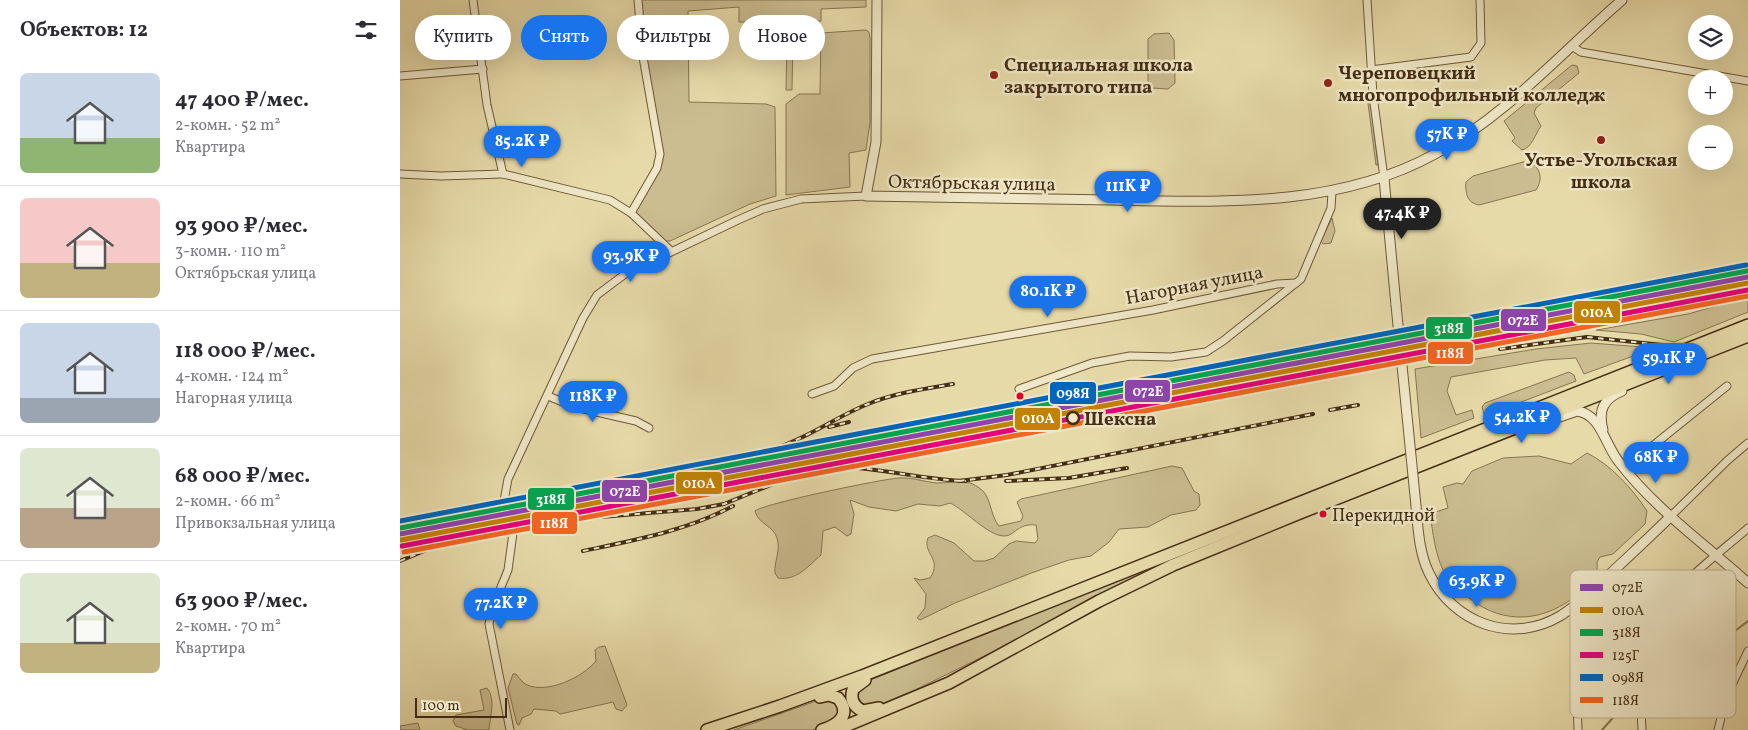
<!DOCTYPE html>
<html lang="ru">
<head>
<meta charset="utf-8">
<style>
  :root { --surface:#fff; --page:#f7f7f7; --text:#2b2b33; --muted:#7c7c81; --line:#e1e1e2; --accent:#1a73e8 }
  body { margin:0; font-family:Vollkorn,serif; background:var(--page); color:var(--text); height:100vh; display:flex; flex-direction:column; font-size:19px; white-space:nowrap }
  * { box-sizing:border-box; margin:0 }
  p { font-size:16px; color:var(--muted) }
  .icon { flex:none; width:28px; height:28px; fill:none; stroke:currentColor; stroke-width:2; stroke-linecap:round; stroke-linejoin:round }
  .map { position:relative; flex:1; overflow:hidden }
  .panel { display:flex; flex-direction:column; background:var(--surface); width:400px }
  .panel>* { flex:none }
  .guide { position:absolute; left:15px; top:15px; width:475px; height:45px; display:flex; gap:10px }
  .buttons { position:absolute; left:1288px; top:15px; display:grid; gap:10px }
  .buttons a { display:grid; place-items:center; width:45px; height:45px; border-radius:50%; background:var(--surface); box-shadow:0 5px 20px #0002; font-size:25px }
  .scale { position:absolute; left:15px; bottom:12px; width:92px; box-sizing:border-box; padding-left:5px; border:2px solid #442d13; border-top:0; font-size:14px; line-height:18px; white-space:nowrap; color:#442d13; -webkit-text-stroke:4px #efe7c7; paint-order:stroke }
  .price { position:absolute; translate:-50% -42px; padding:0 11px; border-radius:18px; background:var(--accent); color:#fff; font-size:16px; line-height:32px; filter:drop-shadow(0 1px 2px #0008) }
  .price::after { content:''; position:absolute; left:50%; top:30px; width:15px; height:11px; margin-left:-8px; background:inherit; clip-path:polygon(0 0,100% 0,50% 100%) }
  .price.current { background:#222; color:#fff }
  ul { padding:0; list-style:none }
  li { display:flex; align-items:center; gap:15px; height:125px; padding:0 20px }
  li+li { border-top:1px solid var(--line) }
  li span { display:grid; place-items:center; flex:none; width:140px; height:100px; border-radius:8px; color:#555 }
  li>.icon { margin-inline-start:auto }
  span .icon { width:60px; height:60px; fill:#fffc; stroke-width:1 }
  li b { font-size:21px }
  h2 { display:flex; justify-content:space-between; align-items:center; height:60px; padding:0 20px; font-size:21px }
  .chip { padding:0 18px; border-radius:22px; background:var(--surface); box-shadow:0 5px 20px #0002; font-size:18px; line-height:45px }
  .chip.current { background:var(--accent); color:#fff }
  main { display:flex; flex:1; min-height:0 }
  .map>svg:first-child { display:block }
  .green { fill:#cbbd90; stroke:#887552 }
  .lines { fill:none; stroke-linecap:round; stroke-linejoin:round }
  .stream { stroke:#85714e; stroke-width:2 }
  .minor-casing { stroke:#6d5838; stroke-width:9 }
  .tertiary-casing { stroke:#6d5838; stroke-width:11 }
  .trunk-casing { stroke:#442d13; stroke-width:14 }
  .minor { stroke:#efe7c7; stroke-width:7 }
  .tertiary { stroke:#efe7c7; stroke-width:9 }
  .trunk { stroke:#e7daa9; stroke-width:11 }
  .rail-casing { stroke:#442d13; stroke-width:4 }
  .rail { stroke:#efe7c7; stroke-width:2; stroke-dasharray:5.5; stroke-linecap:butt }
  .tertiary-bridge-casing { stroke:#6d5838; stroke-width:11; stroke-linecap:butt }
  .tertiary-bridge { stroke:#efe7c7; stroke-width:9 }
  .rail-1-casing { stroke:#efe7c7; stroke-width:9 }
  .rail-2-casing { stroke:#efe7c7; stroke-width:9 }
  .rail-3-casing { stroke:#efe7c7; stroke-width:9 }
  .rail-4-casing { stroke:#efe7c7; stroke-width:9 }
  .rail-5-casing { stroke:#efe7c7; stroke-width:9 }
  .rail-6-casing { stroke:#efe7c7; stroke-width:9 }
  .rail-1 { stroke:#8e44ad; stroke-width:5 }
  .rail-2 { stroke:#c18206; stroke-width:5 }
  .rail-3 { stroke:#00a651; stroke-width:5 }
  .rail-4 { stroke:#e5007d; stroke-width:5 }
  .rail-5 { stroke:#0065bd; stroke-width:5 }
  .rail-6 { stroke:#f26522; stroke-width:5 }
  .poi-dot { fill:#8f2418; stroke:#efe7c7; stroke-width:2 }
  .bus-dot { fill:#e4002b; stroke:#efe7c7; stroke-width:2 }
  .stop-dot { fill:#efe7c7; stroke:#442d13; stroke-width:2.5 }
  .labels { text-anchor:middle; stroke-width:5; stroke-linejoin:round; paint-order:stroke }
  .bus-label { font-size:18px; fill:#442d13; stroke:#efe7c7; text-anchor:start }
  .poi-label { font-size:19px; font-weight:bold; fill:#442d13; stroke:#efe7c7; text-anchor:start }
  .street-label { font-size:19px; fill:#442d13; stroke:#efe7c7 }
  .stop-label { font-size:19px; font-weight:bold; fill:#442d13; stroke:#efe7c7; text-anchor:start }
  .key { fill:#efe7c7; stroke:#bcaf91; stroke-width:1 }
  .key-label { font-size:14px; fill:#442d13 }
  .line-badge { stroke:#efe7c7; stroke-width:2 }
  .badge-label { font-size:14px; text-anchor:middle; font-weight:bold; fill:#fff }
</style>
</head>
<body>
<main>
<section class="panel">
<h2>Объектов: 12<svg class="icon" aria-label="filters" viewBox="0 0 24 24"><path d="M4 7h16M4 17h16"/><circle cx="9" cy="7" r="2"/><circle cx="15" cy="17" r="2"/></svg></h2>
<ul>
<li><span style="background:linear-gradient(#c9d6e8 65%,#8fb573 0)"><svg class="icon" aria-label="home" viewBox="0 0 24 24"><path d="M3 11l9-7 9 7M6 9v11h12V9"/></svg></span><div><b>47 400 ₽/мес.</b><p>2-комн. · 52 m²</p><p>Квартира</p></div></li>
<li><span style="background:linear-gradient(#f6c9c9 65%,#c2b280 0)"><svg class="icon" aria-label="home" viewBox="0 0 24 24"><path d="M3 11l9-7 9 7M6 9v11h12V9"/></svg></span><div><b>93 900 ₽/мес.</b><p>3-комн. · 110 m²</p><p>Октябрьская улица</p></div></li>
<li><span style="background:linear-gradient(#c9d6e8 75%,#9aa5b1 0)"><svg class="icon" aria-label="home" viewBox="0 0 24 24"><path d="M3 11l9-7 9 7M6 9v11h12V9"/></svg></span><div><b>118 000 ₽/мес.</b><p>4-комн. · 124 m²</p><p>Нагорная улица</p></div></li>
<li><span style="background:linear-gradient(#dfe7d0 60%,#b9a48a 0)"><svg class="icon" aria-label="home" viewBox="0 0 24 24"><path d="M3 11l9-7 9 7M6 9v11h12V9"/></svg></span><div><b>68 000 ₽/мес.</b><p>2-комн. · 66 m²</p><p>Привокзальная улица</p></div></li>
<li><span style="background:linear-gradient(#dfe7d0 70%,#c2b280 0)"><svg class="icon" aria-label="home" viewBox="0 0 24 24"><path d="M3 11l9-7 9 7M6 9v11h12V9"/></svg></span><div><b>63 900 ₽/мес.</b><p>2-комн. · 70 m²</p><p>Квартира</p></div></li>
</ul>
</section>
<div class="map">
<svg width="1348" height="730" viewBox="0 0 1348 730">
  <rect width="100%" height="100%" fill="#e7daa9"/>
  <filter id="stains"><feTurbulence type="fractalNoise" baseFrequency=".004" numOctaves="4"/><feColorMatrix values="0 0 0 0 .2 0 0 0 0 .09 0 0 0 0 .02 0 0 0 .5 -.17"/></filter>
  <radialGradient id="worn" r=".72"><stop offset=".6" stop-color="#630" stop-opacity="0"/><stop offset="1" stop-color="#630" stop-opacity=".3"/></radialGradient>
  <!-- green -->
  <g class="green">
    <path d="M240,0H466V7L421,9V21L339,22V7L288,11L289,102L366,104L375,107L376,196L350,204L270,241H265L234,213L259,171L261,144L245,48Z"/>
    <path d="M466,30L469,32L470,38V122L466,150L449,153L450,187L386,195V104L399,94H420L421,33Z"/>
    <path d="M769,33L774,40L775,83L768,89L752,88L748,82V39L754,34Z"/>
    <path d="M387,34L393,35L392,90H386Z"/>
    <path d="M1172,65L1177,66L1179,73L1136,108L1134,113L1141,126C1135,134 1132,148 1122,150L1112,141L1115,138L1104,121Z"/>
    <path d="M968,103H971L978,165H976Z"/>
    <path d="M1123,162H1131C1141,170 1143,179 1136,190L1079,205C1067,203 1065,193 1066,182L1073,176Z"/>
    <path d="M932,218L935,231L931,243L923,244L921,241Z"/>
    <path d="M1348,297V312L1274,342L1241,334L1196,330L1288,314Z"/>
    <path d="M1191,343L1255,348L1184,374L1176,358L1145,360L1051,377L1047,391L1056,415L1072,410L1074,418L1021,438L1015,369L1136,349Z"/>
    <path d="M1169,372L1174,375L1176,381L1090,414H1084L1082,407L1085,403Z"/>
    <path d="M1187,453C1211,465 1232,488 1247,511L1245,524L1213,554L1200,557L1197,562C1199,578 1190,583 1179,593C1146,622 1104,626 1069,598C1059,590 1049,582 1043,570C1035,553 1033,533 1030,514L1048,508L1043,487L1057,483L1063,484L1072,471L1103,458L1139,456L1171,464Z"/>
    <path d="M772,466L782,468L794,491L799,494L800,505L796,510L771,515L748,527L719,529L709,542L691,556L669,560L634,572L555,603L520,620L517,618L525,608L526,594L514,578L520,580L530,578C543,559 522,553 528,538L535,535L554,543L574,561H585L594,558L609,544L616,541L635,543L638,539L636,525C617,523 615,536 604,536C588,536 564,509 550,503L540,506L518,504L496,511L469,507L450,500L454,514L451,534L447,536L435,527L423,531L421,555C408,566 397,581 378,578L375,573C374,561 381,551 377,538C373,525 358,524 355,511C362,504 482,479 499,478C512,477 524,482 537,483C547,483 558,481 567,482C571,483 575,485 578,487C592,495 589,514 599,526L621,521L623,516L617,502L621,499Z"/>
    <path d="M839,531L515,690L477,706L460,707L455,691L463,683Z"/>
    <path d="M205,646L227,705L222,711L216,709L213,702L160,714L156,711L134,709L131,714L122,718L119,725L117,724L108,688L113,674H116C119,677 122,683 127,685C148,694 183,677 196,661L195,650L199,647Z"/>
    <path d="M87,688C96,699 90,717 89,730H68L56,726L53,721L56,715L84,710L80,690Z"/>
    <path d="M433,699L441,710L433,723L412,730H334L416,701Z"/>
    <path d="M18,723L20,730H0V726Z"/>
  </g>
  <g class="lines">
    <!-- stream -->
    <g class="stream">
      <path d="M1242,696L1254,692L1282,668L1286,669L1348,621"/>
      <path d="M1202,730L1229,700L1238,698"/>
    </g>
    <!-- minor casing -->
    <g class="minor-casing">
      <g id="minor">
        <path d="M73,0L87,105L103,174L210,200L231,213L271,251"/>
        <path d="M967,0L973,95L984,178"/>
        <path d="M1172,46L1181,52L1348,81"/>
        <path d="M971,70L1071,57L1081,43L1080,0"/>
        <path d="M0,76L83,69"/>
        <path d="M0,174L41,176L103,174"/>
        <path d="M231,213L257,168L260,154L243,57L238,0"/>
        <path d="M619,389L692,363L730,356L771,357L806,352L823,341L901,279L931,208L932,192"/>
        <path d="M412,394L434,386L453,368L472,359L753,310L877,284L896,283"/>
        <path d="M148,396L175,407L236,421L249,428"/>
        <path d="M1224,469L1327,386"/>
        <path d="M104,501L108,479L183,318L197,295L225,274L338,220L363,209L401,199L466,196"/>
        <path d="M1271,516L1328,460L1348,443"/>
        <path d="M1175,630L1178,730"/>
        <path d="M110,730L89,624L92,609L108,570L113,533"/>
        <path d="M1242,730C1240,693 1239,650 1257,617C1273,587 1322,551 1348,528"/>
        <path d="M1318,730L1326,697L1348,651"/>
      </g>
    </g>
    <!-- tertiary casing -->
    <g class="tertiary-casing">
      <g id="tertiary">
        <path d="M477,0L476,142L466,196C549,197 631,199 713,200C822,202 937,208 1035,154C1107,115 1161,53 1222,0"/>
        <path d="M984,178L996,305"/>
        <path d="M1148,421L1177,411C1201,414 1205,445 1219,462C1255,509 1305,544 1348,583"/>
        <path d="M1203,430C1198,410 1203,399 1222,391"/>
        <path d="M1016,506C1018,528 1019,553 1029,573C1053,623 1111,645 1160,616C1179,605 1194,588 1210,574C1230,555 1251,536 1271,516"/>
      </g>
    </g>
    <!-- trunk casing -->
    <g class="trunk-casing">
      <g id="trunk">
        <path d="M465,680L453,689C450,699 453,707 463,711L479,708"/>
        <path d="M420,697L429,695L438,698C452,715 438,725 422,730"/>
        <path d="M307,730L380,706L462,676L1348,325"/>
        <path d="M436,730L549,683L699,601L773,565L900,513L1348,336"/>
      </g>
    </g>
    <!-- minor -->
    <use href="#minor" class="minor"/>
    <!-- tertiary -->
    <use href="#tertiary" class="tertiary"/>
    <!-- trunk -->
    <use href="#trunk" class="trunk"/>
    <!-- rail casing -->
    <g class="rail-casing">
      <g id="rail">
        <path d="M1100,349L1187,337L1262,345"/>
        <path d="M821,371L876,355L962,337"/>
        <path d="M930,410L958,405"/>
        <path d="M429,427L449,422"/>
        <path d="M445,467C486,469 525,480 566,481"/>
        <path d="M291,473C326,464 363,455 396,440C421,429 443,414 468,404C494,393 524,389 553,384"/>
        <path d="M559,481L607,475L913,414"/>
        <path d="M606,481L669,478L727,468"/>
        <path d="M232,484L299,472"/>
        <path d="M0,519L31,521L51,519L166,497L242,487"/>
        <path d="M183,551C235,540 286,531 333,506"/>
        <path d="M0,561L75,530L120,520L176,519L297,509L324,504L422,464L453,457"/>
      </g>
    </g>
    <!-- rail -->
    <use href="#rail" class="rail"/>
    <!-- tertiary-bridge casing -->
    <g class="tertiary-bridge-casing">
      <path id="tertiary-bridge" d="M996,305L1016,506"/>
    </g>
    <!-- tertiary-bridge -->
    <use href="#tertiary-bridge" class="tertiary-bridge"/>
    <!-- rail-1 casing -->
    <g class="rail-1-casing">
      <path id="rail-1" d="M0,534L1348,277"/>
    </g>
    <!-- rail-2 casing -->
    <g class="rail-2-casing">
      <path id="rail-2" d="M1,540L1348,283"/>
    </g>
    <!-- rail-3 casing -->
    <g class="rail-3-casing">
      <path id="rail-3" d="M0,528L1347,271"/>
    </g>
    <!-- rail-4 casing -->
    <g class="rail-4-casing">
      <path id="rail-4" d="M2,546L1348,290"/>
    </g>
    <!-- rail-5 casing -->
    <g class="rail-5-casing">
      <path id="rail-5" d="M0,521L1346,265"/>
    </g>
    <!-- rail-6 casing -->
    <g class="rail-6-casing">
      <path id="rail-6" d="M4,552L1348,296"/>
    </g>
    <!-- rail-1 -->
    <use href="#rail-1" class="rail-1"/>
    <!-- rail-2 -->
    <use href="#rail-2" class="rail-2"/>
    <!-- rail-3 -->
    <use href="#rail-3" class="rail-3"/>
    <!-- rail-4 -->
    <use href="#rail-4" class="rail-4"/>
    <!-- rail-5 -->
    <use href="#rail-5" class="rail-5"/>
    <!-- rail-6 -->
    <use href="#rail-6" class="rail-6"/>
  </g>
  <!-- markers -->
  <g class="poi-dot">
    <circle cx="594" cy="75" r="5"/>
    <circle cx="928" cy="83" r="5"/>
    <circle cx="1201" cy="140" r="5"/>
  </g>
  <g class="bus-dot">
    <circle cx="620" cy="396" r="4.5"/>
    <circle cx="923" cy="514" r="4.5"/>
  </g>
  <circle class="stop-dot" cx="673" cy="418" r="6"/>
  <g class="labels">
    <!-- bus labels -->
    <g class="bus-label">
      <text x="932" y="521">Перекидной</text>
    </g>
    <!-- poi labels -->
    <g class="poi-label">
      <text x="604" y="71">Специальная школа<tspan x="604" dy="22">закрытого типа</tspan></text>
      <text x="938" y="79">Череповецкий<tspan x="938" dy="22">многопрофильный колледж</tspan></text>
      <text x="1201" y="166" text-anchor="middle">Устье-Угольская<tspan x="1201" dy="22">школа</tspan></text>
    </g>
    <!-- street labels -->
    <g class="street-label">
      <text transform="translate(572 182) rotate(1)" y="7">Октябрьская улица</text>
      <text transform="translate(794 284) rotate(-11)" y="7">Нагорная улица</text>
    </g>
    <!-- stop labels -->
    <g class="stop-label">
      <text x="684" y="425">Шексна</text>
    </g>
  </g>
  <!-- legend -->
  <rect x="1170" y="570" width="166" height="148" rx="8" class="key"/>
  <rect x="1180" y="584" width="23" height="7" fill="#8e44ad"/>
  <rect x="1180" y="607" width="23" height="6" fill="#c18206"/>
  <rect x="1180" y="629" width="23" height="7" fill="#00a651"/>
  <rect x="1180" y="652" width="23" height="6" fill="#e5007d"/>
  <rect x="1180" y="674" width="23" height="7" fill="#0065bd"/>
  <rect x="1180" y="697" width="23" height="6" fill="#f26522"/>
  <g class="key-label">
    <text x="1212" y="592">072Е</text>
    <text x="1212" y="615">010А</text>
    <text x="1212" y="637">318Я</text>
    <text x="1212" y="660">125Г</text>
    <text x="1212" y="682">098Я</text>
    <text x="1212" y="705">118Я</text>
  </g>
  <g class="line-badge">
    <rect x="1173" y="300" width="48" height="24" rx="5" fill="#c18206"/>
    <rect x="1100" y="308" width="47" height="24" rx="5" fill="#8e44ad"/>
    <rect x="1025" y="316" width="48" height="24" rx="5" fill="#00a651"/>
    <rect x="1027" y="341" width="47" height="24" rx="5" fill="#f26522"/>
    <rect x="724" y="379" width="47" height="24" rx="5" fill="#8e44ad"/>
    <rect x="649" y="381" width="48" height="24" rx="5" fill="#0065bd"/>
    <rect x="614" y="407" width="47" height="24" rx="5" fill="#c18206"/>
    <rect x="275" y="471" width="48" height="24" rx="5" fill="#c18206"/>
    <rect x="201" y="479" width="47" height="24" rx="5" fill="#8e44ad"/>
    <rect x="127" y="487" width="48" height="24" rx="5" fill="#00a651"/>
    <rect x="131" y="511" width="47" height="24" rx="5" fill="#f26522"/>
  </g>
  <g class="badge-label">
    <text x="1197" y="317">010А</text>
    <text x="1123" y="325">072Е</text>
    <text x="1049" y="333">318Я</text>
    <text x="1050" y="358">118Я</text>
    <text x="748" y="396">072Е</text>
    <text x="673" y="398">098Я</text>
    <text x="638" y="423">010А</text>
    <text x="299" y="488">010А</text>
    <text x="225" y="496">072Е</text>
    <text x="151" y="504">318Я</text>
    <text x="154" y="528">118Я</text>
  </g>
  <rect width="100%" height="100%" filter="url(#stains)"/>
  <rect width="100%" height="100%" fill="url(#worn)"/>
</svg>
<div class="buttons">
<a><svg class="icon" aria-label="layers" viewBox="0 0 24 24"><path d="M12 4l9 5-9 5-9-5zM3 14l9 5 9-5"/></svg></a>
<a>+</a>
<a>−</a>
</div>
<div class="scale">100 m</div>
<b class="price" style="left:1047px;top:161px">57K ₽</b>
<b class="price" style="left:122px;top:168px">85.2K ₽</b>
<b class="price" style="left:728px;top:213px">111K ₽</b>
<b class="price current" style="left:1002px;top:240px">47.4K ₽</b>
<b class="price" style="left:231px;top:283px">93.9K ₽</b>
<b class="price" style="left:648px;top:318px">80.1K ₽</b>
<b class="price" style="left:1269px;top:385px">59.1K ₽</b>
<b class="price" style="left:193px;top:423px">118K ₽</b>
<b class="price" style="left:1122px;top:444px">54.2K ₽</b>
<b class="price" style="left:1256px;top:484px">68K ₽</b>
<b class="price" style="left:1077px;top:608px">63.9K ₽</b>
<b class="price" style="left:101px;top:630px">77.2K ₽</b>
<div class="guide">
<a class="chip">Купить</a>
<a class="chip current">Снять</a>
<a class="chip">Фильтры</a>
<a class="chip">Новое</a>
</div>
</div>
</main>
</body>
</html>
